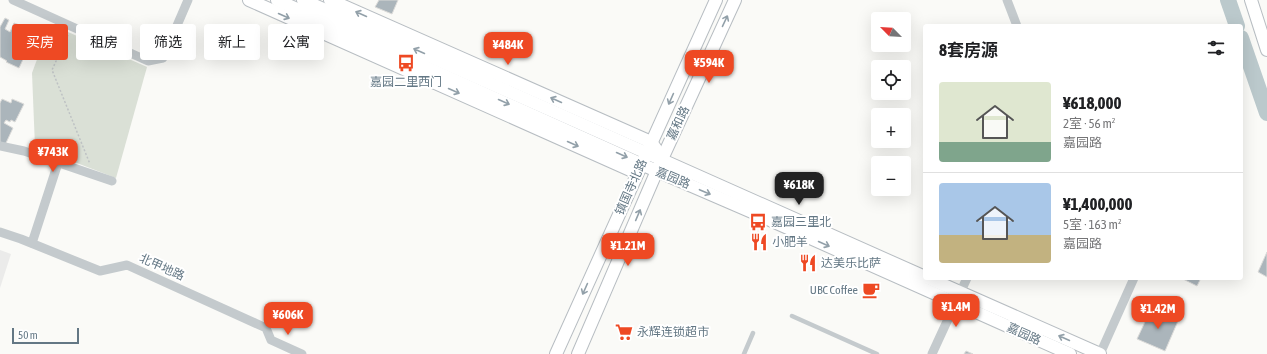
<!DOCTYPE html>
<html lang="zh">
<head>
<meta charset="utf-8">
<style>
  :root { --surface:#fff; --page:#f2f2f2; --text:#202124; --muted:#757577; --line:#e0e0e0; --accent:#ee4923 }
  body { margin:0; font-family:"Asap Condensed","Noto Sans SC",sans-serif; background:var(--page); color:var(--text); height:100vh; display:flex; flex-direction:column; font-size:15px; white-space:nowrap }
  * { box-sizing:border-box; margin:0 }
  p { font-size:13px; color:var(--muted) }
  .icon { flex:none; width:22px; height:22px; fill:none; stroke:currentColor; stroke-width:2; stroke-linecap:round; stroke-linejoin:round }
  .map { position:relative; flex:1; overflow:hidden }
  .drawer { position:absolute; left:923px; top:24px; width:320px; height:256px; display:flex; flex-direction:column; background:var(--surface); border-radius:4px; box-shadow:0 4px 16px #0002 }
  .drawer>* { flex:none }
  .guide { position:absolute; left:12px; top:24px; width:380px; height:36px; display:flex; gap:8px }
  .needle { width:26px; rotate:294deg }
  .fabs { position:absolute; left:871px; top:12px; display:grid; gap:8px }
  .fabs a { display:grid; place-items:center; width:40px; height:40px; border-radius:4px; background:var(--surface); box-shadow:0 4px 16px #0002; font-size:20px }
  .scale { position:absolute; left:12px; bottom:10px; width:67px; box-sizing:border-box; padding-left:4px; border:2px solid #637784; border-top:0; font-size:11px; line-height:14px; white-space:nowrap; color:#637784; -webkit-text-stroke:3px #fff; paint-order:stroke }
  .price { position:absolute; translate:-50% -34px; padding:0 9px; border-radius:8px; background:var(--accent); color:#fff; font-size:13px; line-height:26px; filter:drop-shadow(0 1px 2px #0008) }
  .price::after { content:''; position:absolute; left:50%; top:24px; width:12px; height:9px; margin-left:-6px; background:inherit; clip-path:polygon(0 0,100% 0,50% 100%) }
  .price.active { background:#222; color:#fff }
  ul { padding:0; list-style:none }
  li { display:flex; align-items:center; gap:12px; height:100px; padding:0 16px }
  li+li { border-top:1px solid var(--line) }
  li span { display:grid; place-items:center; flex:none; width:112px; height:80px; border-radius:4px; color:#555 }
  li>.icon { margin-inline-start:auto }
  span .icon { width:48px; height:48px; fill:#fffc; stroke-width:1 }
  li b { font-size:17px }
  h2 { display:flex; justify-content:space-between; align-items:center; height:48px; padding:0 16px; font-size:17px }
  .tag { padding:0 14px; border-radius:4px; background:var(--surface); box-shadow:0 4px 16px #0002; font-size:14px; line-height:36px }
  .tag.active { background:var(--accent); color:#fff }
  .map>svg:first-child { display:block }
  .built { fill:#ebebea }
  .green { fill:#dae0d6 }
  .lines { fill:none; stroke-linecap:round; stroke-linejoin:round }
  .river { stroke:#bbc9cc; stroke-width:16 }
  .building { fill:#abb5bb; stroke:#dcdbd9 }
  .secondary-casing { stroke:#b7bdc2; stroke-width:14 }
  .path { stroke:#bec2c4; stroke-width:1.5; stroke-dasharray:2 2; stroke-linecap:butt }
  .lane { stroke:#c4cacd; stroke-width:4.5 }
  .street { stroke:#c4cacd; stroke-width:9 }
  .secondary { stroke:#fff; stroke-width:12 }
  .oneway { stroke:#92a0a9 }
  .labels { text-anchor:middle; stroke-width:4; stroke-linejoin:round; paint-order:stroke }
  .poi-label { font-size:12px; fill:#637784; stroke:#fff; text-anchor:start }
  .street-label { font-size:12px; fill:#637784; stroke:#fff }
</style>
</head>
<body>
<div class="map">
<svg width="1267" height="354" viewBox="0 0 1267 354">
  <rect width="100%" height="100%" fill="#fafaf7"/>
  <!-- built -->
  <path class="built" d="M0,250L11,254L0,288Z"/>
  <!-- green -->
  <path class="green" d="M50,24L147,67L116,178L35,147L32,73Z"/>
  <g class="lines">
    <!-- river -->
    <g class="river">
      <path d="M1228,0L1237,26"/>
      <path d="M1241,38L1267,113"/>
    </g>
  </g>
  <!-- building -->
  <g class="building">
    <path d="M379,0H398L392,14L375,7Z"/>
    <path d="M5,18L9,20L5,29L10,32L14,23L36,31L29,46L24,44L21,51L26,53L19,68L6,62L7,61L0,57V27Z"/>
    <path d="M2,99L11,103L12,99L24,104L15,122L11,120L10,122L6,120L4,123L13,128L5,145L0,142V103Z"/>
    <path d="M1267,252V277L1258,272Z"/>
    <path d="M1181,278H1201L1197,286Z"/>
    <path d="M1151,309L1178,321L1165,351L1137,339Z"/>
    <path d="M966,351L973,354H964Z"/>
  </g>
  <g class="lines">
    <!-- secondary casing -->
    <g class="secondary-casing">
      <g id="secondary">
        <path d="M249,0L637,173"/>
        <path d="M277,0L641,164L752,212L1070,354"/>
        <path d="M303,0L925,277"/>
        <path d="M330,0L651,142L656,149"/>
        <path d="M1251,0L1267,50"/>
        <path d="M928,278L1100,354"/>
        <path d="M556,354L716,0"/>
        <path d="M578,354L662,159L735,0"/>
      </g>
    </g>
    <!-- path -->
    <path class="path" d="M68,35L52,70L90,164"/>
    <!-- lane -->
    <g class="lane">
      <path d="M792,316L877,354"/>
      <path d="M744,354L753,333"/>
    </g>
    <!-- street -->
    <g class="street">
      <path d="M13,0L148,61L163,58L188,0"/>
      <path d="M1007,0L1017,26"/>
      <path d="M0,146L24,151L112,181"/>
      <path d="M0,232L21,239L100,271L127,265L266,328L271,340L302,354"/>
      <path d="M32,243L58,163"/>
      <path d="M932,354L967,278"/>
      <path d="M1100,354L1134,278"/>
    </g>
    <!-- secondary -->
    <use href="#secondary" class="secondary"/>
  </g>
  <!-- one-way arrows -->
  <defs><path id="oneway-shaft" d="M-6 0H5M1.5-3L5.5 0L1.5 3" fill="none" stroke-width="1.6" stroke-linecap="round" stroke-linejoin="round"/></defs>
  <g class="oneway">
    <use href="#oneway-shaft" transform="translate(361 14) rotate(-156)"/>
    <use href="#oneway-shaft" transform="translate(284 16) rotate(24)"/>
    <use href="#oneway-shaft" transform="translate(725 21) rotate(-65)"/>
    <use href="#oneway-shaft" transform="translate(419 51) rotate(-156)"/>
    <use href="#oneway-shaft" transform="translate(454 91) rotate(24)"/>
    <use href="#oneway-shaft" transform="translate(671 99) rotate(114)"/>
    <use href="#oneway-shaft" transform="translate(556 100) rotate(-156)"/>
    <use href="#oneway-shaft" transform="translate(504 102) rotate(24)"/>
    <use href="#oneway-shaft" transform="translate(573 144) rotate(24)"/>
    <use href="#oneway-shaft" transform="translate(622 155) rotate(24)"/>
    <use href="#oneway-shaft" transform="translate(705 192) rotate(23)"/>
    <use href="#oneway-shaft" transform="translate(638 215) rotate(-67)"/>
    <use href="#oneway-shaft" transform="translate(824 244) rotate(24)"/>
    <use href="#oneway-shaft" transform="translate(585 289) rotate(114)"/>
    <use href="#oneway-shaft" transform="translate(1064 338) rotate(-156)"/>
  </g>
  <!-- icons -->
  <defs>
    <g id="bus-bare" transform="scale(1.38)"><path d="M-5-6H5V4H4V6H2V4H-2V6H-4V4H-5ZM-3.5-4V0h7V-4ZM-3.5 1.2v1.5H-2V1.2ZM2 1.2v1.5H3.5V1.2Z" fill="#ee4923" stroke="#fff" stroke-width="2.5" paint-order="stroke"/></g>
    <g id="restaurant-bare" transform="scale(1.38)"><path d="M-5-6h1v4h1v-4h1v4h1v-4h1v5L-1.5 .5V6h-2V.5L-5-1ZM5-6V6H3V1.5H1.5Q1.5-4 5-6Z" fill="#ee4923" stroke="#fff" stroke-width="2.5" paint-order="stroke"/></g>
    <g id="cafe-bare" transform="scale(1.38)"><path d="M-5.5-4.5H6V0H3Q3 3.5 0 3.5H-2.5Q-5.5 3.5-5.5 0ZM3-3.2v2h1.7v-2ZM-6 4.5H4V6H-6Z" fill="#ee4923" stroke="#fff" stroke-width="2.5" paint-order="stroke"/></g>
    <g id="supermarket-bare" transform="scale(1.38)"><path d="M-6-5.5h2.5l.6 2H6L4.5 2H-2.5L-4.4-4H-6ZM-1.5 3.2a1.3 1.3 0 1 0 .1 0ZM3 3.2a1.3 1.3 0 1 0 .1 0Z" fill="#ee4923" stroke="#fff" stroke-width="2.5" paint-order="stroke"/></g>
  </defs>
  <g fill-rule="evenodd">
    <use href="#bus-bare" x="406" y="63"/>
    <use href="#bus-bare" x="758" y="222"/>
    <use href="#restaurant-bare" x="759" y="242"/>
    <use href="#restaurant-bare" x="808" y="263"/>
    <use href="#cafe-bare" x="871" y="290"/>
    <use href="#supermarket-bare" x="624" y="332"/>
  </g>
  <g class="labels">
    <!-- poi labels -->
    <g class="poi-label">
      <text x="406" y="86" text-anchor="middle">嘉园二里西门</text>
      <text x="771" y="226">嘉园三里北</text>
      <text x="772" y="246">小肥羊</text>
      <text x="821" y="267">达美乐比萨</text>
      <text x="858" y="294" text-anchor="end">UBC Coffee</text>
      <text x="637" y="336">永辉连锁超市</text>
    </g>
    <!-- street labels -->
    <g class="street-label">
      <text transform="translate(678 123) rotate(-65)" y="4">嘉和路</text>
      <text transform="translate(673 178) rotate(23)" y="4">嘉园路</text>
      <text transform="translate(631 187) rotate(-66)" y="4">镇国寺北路</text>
      <text transform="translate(162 267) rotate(24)" y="4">北甲地路</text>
      <text transform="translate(1024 334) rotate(24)" y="4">嘉园路</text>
    </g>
  </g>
</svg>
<div class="fabs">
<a><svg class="needle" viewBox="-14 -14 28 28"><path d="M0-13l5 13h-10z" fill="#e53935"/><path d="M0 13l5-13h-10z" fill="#757577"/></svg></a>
<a><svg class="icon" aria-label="locate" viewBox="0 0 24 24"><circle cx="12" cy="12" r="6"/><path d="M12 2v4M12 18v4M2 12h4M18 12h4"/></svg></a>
<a>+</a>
<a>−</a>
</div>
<div class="scale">50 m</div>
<b class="price" style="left:508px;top:66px">¥484K</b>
<b class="price" style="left:709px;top:84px">¥594K</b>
<b class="price" style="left:53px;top:173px">¥743K</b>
<b class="price active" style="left:799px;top:206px">¥618K</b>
<b class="price" style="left:628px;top:267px">¥1.21M</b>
<b class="price" style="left:956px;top:328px">¥1.4M</b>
<b class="price" style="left:1158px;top:330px">¥1.42M</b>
<b class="price" style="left:288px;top:336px">¥606K</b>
<div class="guide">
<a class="tag active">买房</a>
<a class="tag">租房</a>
<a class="tag">筛选</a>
<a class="tag">新上</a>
<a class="tag">公寓</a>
</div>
<section class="drawer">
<h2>8套房源<svg class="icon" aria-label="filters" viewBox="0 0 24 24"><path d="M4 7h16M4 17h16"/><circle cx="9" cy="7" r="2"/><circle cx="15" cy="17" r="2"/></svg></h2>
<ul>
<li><span style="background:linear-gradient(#dfe7d0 75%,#7fa58c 0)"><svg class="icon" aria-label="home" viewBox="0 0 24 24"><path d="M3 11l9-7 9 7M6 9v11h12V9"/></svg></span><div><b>¥618,000</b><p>2室 · 56 m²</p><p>嘉园路</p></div></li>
<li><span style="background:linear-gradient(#a9c7e8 65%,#c2b280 0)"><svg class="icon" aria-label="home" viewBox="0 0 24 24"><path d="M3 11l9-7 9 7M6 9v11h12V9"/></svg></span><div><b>¥1,400,000</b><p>5室 · 163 m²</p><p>嘉园路</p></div></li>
</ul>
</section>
</div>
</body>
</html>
